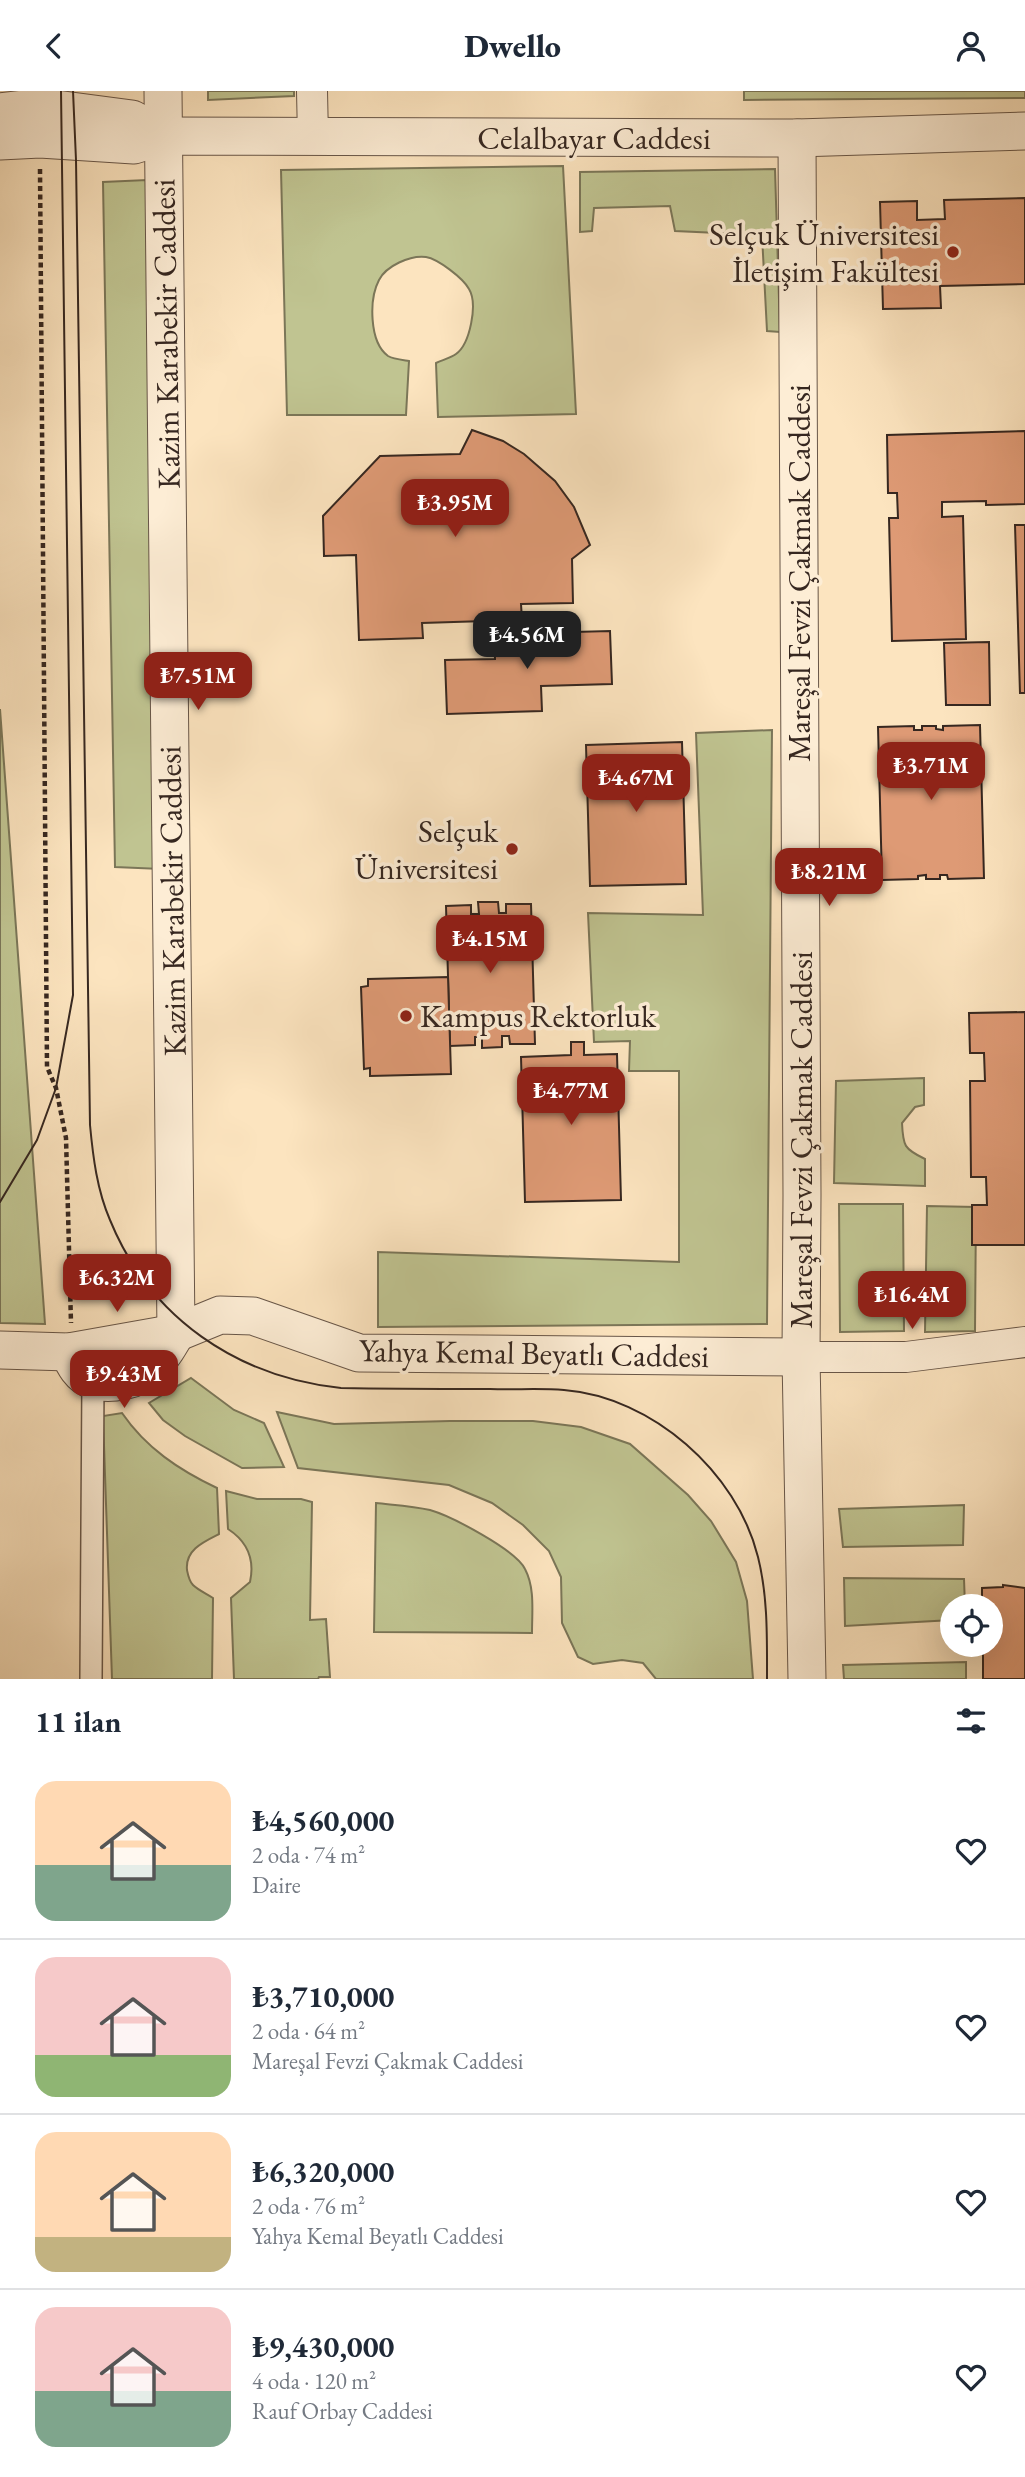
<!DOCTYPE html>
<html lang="tr">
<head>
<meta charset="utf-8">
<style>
  :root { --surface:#fff; --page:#f6f6f7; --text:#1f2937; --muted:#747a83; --line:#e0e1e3; --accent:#8f2418 }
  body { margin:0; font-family:"EB Garamond",serif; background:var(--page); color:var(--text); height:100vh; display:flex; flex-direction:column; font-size:26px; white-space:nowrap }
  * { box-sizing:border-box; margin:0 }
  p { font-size:23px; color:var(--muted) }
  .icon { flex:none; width:38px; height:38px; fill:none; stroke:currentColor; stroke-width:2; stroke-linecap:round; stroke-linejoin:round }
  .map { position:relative; height:1588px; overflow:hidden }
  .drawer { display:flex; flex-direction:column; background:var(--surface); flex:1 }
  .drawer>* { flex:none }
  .buttons { position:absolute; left:940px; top:1503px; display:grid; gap:14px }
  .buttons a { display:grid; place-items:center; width:63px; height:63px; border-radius:50%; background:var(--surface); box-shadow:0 7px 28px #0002; font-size:35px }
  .price { position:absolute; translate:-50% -60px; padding:0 16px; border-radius:14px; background:var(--accent); color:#fff; font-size:23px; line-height:46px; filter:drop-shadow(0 2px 4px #0008) }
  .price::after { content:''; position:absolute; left:50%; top:42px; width:21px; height:16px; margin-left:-10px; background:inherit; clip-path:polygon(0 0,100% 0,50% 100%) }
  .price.current { background:#222; color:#fff }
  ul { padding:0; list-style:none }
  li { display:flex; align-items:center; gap:21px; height:175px; padding:0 35px }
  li+li { border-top:2px solid var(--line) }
  li span { display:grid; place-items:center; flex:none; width:196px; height:140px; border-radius:21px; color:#555 }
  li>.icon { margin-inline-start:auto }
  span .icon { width:84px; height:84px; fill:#fffc; stroke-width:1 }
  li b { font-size:30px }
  h2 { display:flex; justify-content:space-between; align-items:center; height:84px; padding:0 35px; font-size:30px }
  header { display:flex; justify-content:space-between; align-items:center; height:91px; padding:0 35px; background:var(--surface); font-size:32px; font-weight:800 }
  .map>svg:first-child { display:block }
  .green { fill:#c0c491; stroke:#7b7658; stroke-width:2 }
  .building { fill:#de9a75; stroke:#362720; stroke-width:2 }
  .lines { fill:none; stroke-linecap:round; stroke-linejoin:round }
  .pedestrian-casing { stroke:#685648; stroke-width:24 }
  .minor-casing { stroke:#685648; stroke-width:32 }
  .tertiary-casing { stroke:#685648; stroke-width:39 }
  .path { stroke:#362720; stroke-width:4.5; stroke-dasharray:5 3.5; stroke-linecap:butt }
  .pedestrian { stroke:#fdedd5; stroke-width:21 }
  .minor { stroke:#fdedd5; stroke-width:30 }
  .tertiary { stroke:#fdedd5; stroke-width:37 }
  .tram { stroke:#362720; stroke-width:2 }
  .poi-dot { fill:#8f2418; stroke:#fdedd5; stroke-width:2.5 }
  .labels { text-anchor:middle; stroke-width:7; stroke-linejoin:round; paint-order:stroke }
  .street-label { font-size:32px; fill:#362720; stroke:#fdedd5 }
  .poi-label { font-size:32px; fill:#362720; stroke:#fdedd5; text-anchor:end }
</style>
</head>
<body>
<header><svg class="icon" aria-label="back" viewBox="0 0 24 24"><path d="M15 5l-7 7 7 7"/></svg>Dwello<svg class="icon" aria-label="person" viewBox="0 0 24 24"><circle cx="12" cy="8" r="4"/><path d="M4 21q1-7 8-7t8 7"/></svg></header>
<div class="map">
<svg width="1025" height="1588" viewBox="0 0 1025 1588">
  <rect width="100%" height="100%" fill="#fce4bf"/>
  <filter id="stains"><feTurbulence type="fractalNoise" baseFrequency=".00286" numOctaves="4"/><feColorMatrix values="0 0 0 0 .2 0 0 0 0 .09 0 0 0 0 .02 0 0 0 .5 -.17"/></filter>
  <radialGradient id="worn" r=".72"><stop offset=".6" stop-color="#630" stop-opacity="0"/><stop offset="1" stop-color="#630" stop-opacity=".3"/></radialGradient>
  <!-- green -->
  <g class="green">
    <path d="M208,0H294V5L208,9Z"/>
    <path d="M744,0H1025V7L744,9Z"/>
    <path d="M563,75L576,323L438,326L436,272C442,269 451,267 456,263C470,253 478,213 469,198C463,187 438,168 426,166C410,164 386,175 379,189C369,208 369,251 388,265C393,268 403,269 409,270L406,324H287L281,79Z"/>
    <path d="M775,78L780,241L767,240L762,144L675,140L670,115L594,117L592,140L580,141V81Z"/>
    <path d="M147,89L161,778L115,776L103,91Z"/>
    <path d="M0,618L45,1233L0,1232Z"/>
    <path d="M772,639L767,1233L378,1236V1161L679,1171V980H629L630,950L594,951L588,822L703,824L696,642Z"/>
    <path d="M924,987V1014L915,1016L902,1032C903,1055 904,1058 925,1068V1095L834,1092L836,990Z"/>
    <path d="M839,1113H903L904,1240L840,1241Z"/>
    <path d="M927,1115L976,1116L975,1240L925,1241Z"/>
    <path d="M191,1287L234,1319L264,1332L284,1376L242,1377L185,1345L163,1329L149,1312Z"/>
    <path d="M277,1321L334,1333L450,1330H533L581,1336L630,1353L688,1404L711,1430L736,1471L747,1510L753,1588H656L643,1572L622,1569L593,1573L578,1566L562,1532L561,1486L549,1460L523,1434L492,1412L449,1394L298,1377Z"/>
    <path d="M122,1322C146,1357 179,1379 217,1397L219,1443C203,1451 185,1459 187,1479C188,1484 189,1490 193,1494C198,1499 207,1503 213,1507L212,1588H112L103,1325Z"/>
    <path d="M226,1400L257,1408H301L312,1411L310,1529L326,1528L330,1586H319L318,1588H234L231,1507L250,1491C255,1468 248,1451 228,1438Z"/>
    <path d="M376,1412C394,1414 413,1415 430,1419C451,1425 516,1459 525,1478C535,1497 532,1520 532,1542L374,1541Z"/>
    <path d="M964,1414L963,1454L843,1456L839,1418Z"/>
    <path d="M844,1487L964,1488L965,1515L952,1516V1529L845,1535Z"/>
    <path d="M966,1571V1588H844L843,1574Z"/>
  </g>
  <!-- building -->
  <g class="building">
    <path d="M1025,107V193L940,195L941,217L883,218L880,111L917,110V129L945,128L944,109Z"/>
    <path d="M472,339L503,350L524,363L555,390L574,416L590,454L572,468L573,512L521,513L522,529L422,532L423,547L359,549L356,464L324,465L323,425L380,365L460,363Z"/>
    <path d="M1025,340V413L986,414V410L942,411V426L963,425L966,548L892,550L889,427H898L897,402H888L887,344Z"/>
    <path d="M1015,434H1025V602H1020Z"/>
    <path d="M610,540L612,593L541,595L542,620L447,623L445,569L495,568L494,543Z"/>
    <path d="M989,551L990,614H946L944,552Z"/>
    <path d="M980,634L984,787L948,788L947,784H940V788H926V784L918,785V788L882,789L878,636L914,635V639H922V635H936V638L943,639V635Z"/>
    <path d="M682,651L686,793L590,795L586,654Z"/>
    <path d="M478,811H498L499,822H506V813H531L535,953H510L509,945H502V956L482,957V946H475V954L450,955L446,815L471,814V823H479Z"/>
    <path d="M448,886L451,983L370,985V977L364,978L361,896L368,895V888Z"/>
    <path d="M1025,921V1154H972V1114H987L986,1086H971L970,990H985L984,962H970L969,922Z"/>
    <path d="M571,951H584V964L617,963L621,1109L525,1111L521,966L571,964Z"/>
    <path d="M1003,1494L1025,1497V1588H983V1554H990V1516H982V1497L1003,1496Z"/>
  </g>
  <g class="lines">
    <!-- pedestrian casing -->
    <g class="pedestrian-casing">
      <path id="pedestrian" d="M91,1588L93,1289"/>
    </g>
    <!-- minor casing -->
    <g class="minor-casing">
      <g id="minor">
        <path d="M312,0L313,46"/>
        <path d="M801,1266H906L1025,1251"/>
      </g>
    </g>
    <!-- tertiary casing -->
    <g class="tertiary-casing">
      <g id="tertiary">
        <path d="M163,0L176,1242"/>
        <path d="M0,21L40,16L132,28L163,45"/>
        <path d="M797,47L802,1104L801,1266L807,1588"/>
        <path d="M0,50L40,48L134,54L163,45L797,47L1025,40"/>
        <path d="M0,1259L69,1261L176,1242L220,1224L253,1225L359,1262L801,1266"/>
        <path d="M69,1261C74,1273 80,1285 93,1289C109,1295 138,1289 150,1278C161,1268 169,1254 176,1242"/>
      </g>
    </g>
    <!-- path -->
    <path class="path" d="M40,78L47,976L56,997L66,1047L71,1232"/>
    <!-- pedestrian -->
    <use href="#pedestrian" class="pedestrian"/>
    <!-- minor -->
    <use href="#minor" class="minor"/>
    <!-- tertiary -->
    <use href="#tertiary" class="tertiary"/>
    <!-- tram -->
    <g class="tram">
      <path d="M73,0L76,69L90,1034C93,1066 97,1099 110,1129C150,1227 237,1286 341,1297C390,1298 440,1298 490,1298C514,1299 539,1297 564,1299C652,1306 737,1381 758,1466C768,1506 767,1547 767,1588"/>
      <path d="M0,1111L37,1049L56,997L73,904L61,0"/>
    </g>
  </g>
  <!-- markers -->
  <g class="poi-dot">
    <circle cx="953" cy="161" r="7"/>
    <circle cx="512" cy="758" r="7"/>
    <circle cx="406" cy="925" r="7"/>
  </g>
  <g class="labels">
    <!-- street labels -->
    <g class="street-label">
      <text x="594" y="58">Celalbayar Caddesi</text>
      <text transform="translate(166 243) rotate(-91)" y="11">Kazim Karabekir Caddesi</text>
      <text transform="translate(799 482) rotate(-90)" y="11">Mareşal Fevzi Çakmak Caddesi</text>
      <text transform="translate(172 810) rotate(-91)" y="11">Kazim Karabekir Caddesi</text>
      <text transform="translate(801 1049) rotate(-90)" y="11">Mareşal Fevzi Çakmak Caddesi</text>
      <text transform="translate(534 1262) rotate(1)" y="11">Yahya Kemal Beyatlı Caddesi</text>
    </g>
    <!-- poi labels -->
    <g class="poi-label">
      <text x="939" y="154">Selçuk Üniversitesi<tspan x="939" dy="37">İletişim Fakültesi</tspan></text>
      <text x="498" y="751">Selçuk<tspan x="498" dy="37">Üniversitesi</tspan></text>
      <text x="420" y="936" text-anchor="start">Kampus Rektorluk</text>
    </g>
  </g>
  <rect width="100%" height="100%" filter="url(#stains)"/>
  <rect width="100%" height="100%" fill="url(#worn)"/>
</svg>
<div class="buttons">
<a><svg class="icon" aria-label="locate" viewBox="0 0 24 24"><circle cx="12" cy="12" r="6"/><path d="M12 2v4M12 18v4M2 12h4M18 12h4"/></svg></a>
</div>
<b class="price" style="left:455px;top:448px">₺3.95M</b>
<b class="price current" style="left:527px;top:580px">₺4.56M</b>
<b class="price" style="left:198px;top:621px">₺7.51M</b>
<b class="price" style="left:931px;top:711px">₺3.71M</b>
<b class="price" style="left:636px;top:723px">₺4.67M</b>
<b class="price" style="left:829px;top:817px">₺8.21M</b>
<b class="price" style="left:490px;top:884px">₺4.15M</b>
<b class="price" style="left:571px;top:1036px">₺4.77M</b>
<b class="price" style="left:117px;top:1223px">₺6.32M</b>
<b class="price" style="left:912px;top:1240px">₺16.4M</b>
<b class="price" style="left:124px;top:1319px">₺9.43M</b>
</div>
<section class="drawer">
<h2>11 ilan<svg class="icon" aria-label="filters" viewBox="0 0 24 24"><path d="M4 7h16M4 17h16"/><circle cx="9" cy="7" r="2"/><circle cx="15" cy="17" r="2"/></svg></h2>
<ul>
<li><span style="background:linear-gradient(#ffd9b3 60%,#7fa58c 0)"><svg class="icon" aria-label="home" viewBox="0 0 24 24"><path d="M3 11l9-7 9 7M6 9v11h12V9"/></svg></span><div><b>₺4,560,000</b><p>2 oda · 74 m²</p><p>Daire</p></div><svg class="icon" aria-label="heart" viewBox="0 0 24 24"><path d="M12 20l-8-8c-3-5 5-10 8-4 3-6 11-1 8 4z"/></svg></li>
<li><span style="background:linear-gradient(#f6c9c9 70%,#8fb573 0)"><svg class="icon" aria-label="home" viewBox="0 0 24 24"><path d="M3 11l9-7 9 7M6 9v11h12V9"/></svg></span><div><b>₺3,710,000</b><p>2 oda · 64 m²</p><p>Mareşal Fevzi Çakmak Caddesi</p></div><svg class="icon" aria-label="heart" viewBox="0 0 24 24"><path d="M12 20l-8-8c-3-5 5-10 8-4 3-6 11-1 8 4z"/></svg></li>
<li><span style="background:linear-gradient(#ffd9b3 75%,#c2b280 0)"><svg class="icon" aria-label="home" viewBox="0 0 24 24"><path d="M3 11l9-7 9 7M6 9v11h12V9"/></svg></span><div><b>₺6,320,000</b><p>2 oda · 76 m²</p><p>Yahya Kemal Beyatlı Caddesi</p></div><svg class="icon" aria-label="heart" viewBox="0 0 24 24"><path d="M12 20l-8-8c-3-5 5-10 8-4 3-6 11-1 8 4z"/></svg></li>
<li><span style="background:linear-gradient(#f6c9c9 60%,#7fa58c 0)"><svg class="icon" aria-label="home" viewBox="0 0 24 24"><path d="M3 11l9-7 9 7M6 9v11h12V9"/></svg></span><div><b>₺9,430,000</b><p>4 oda · 120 m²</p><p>Rauf Orbay Caddesi</p></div><svg class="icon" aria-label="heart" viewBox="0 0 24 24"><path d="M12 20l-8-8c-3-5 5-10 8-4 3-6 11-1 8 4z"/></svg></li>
</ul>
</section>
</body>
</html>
